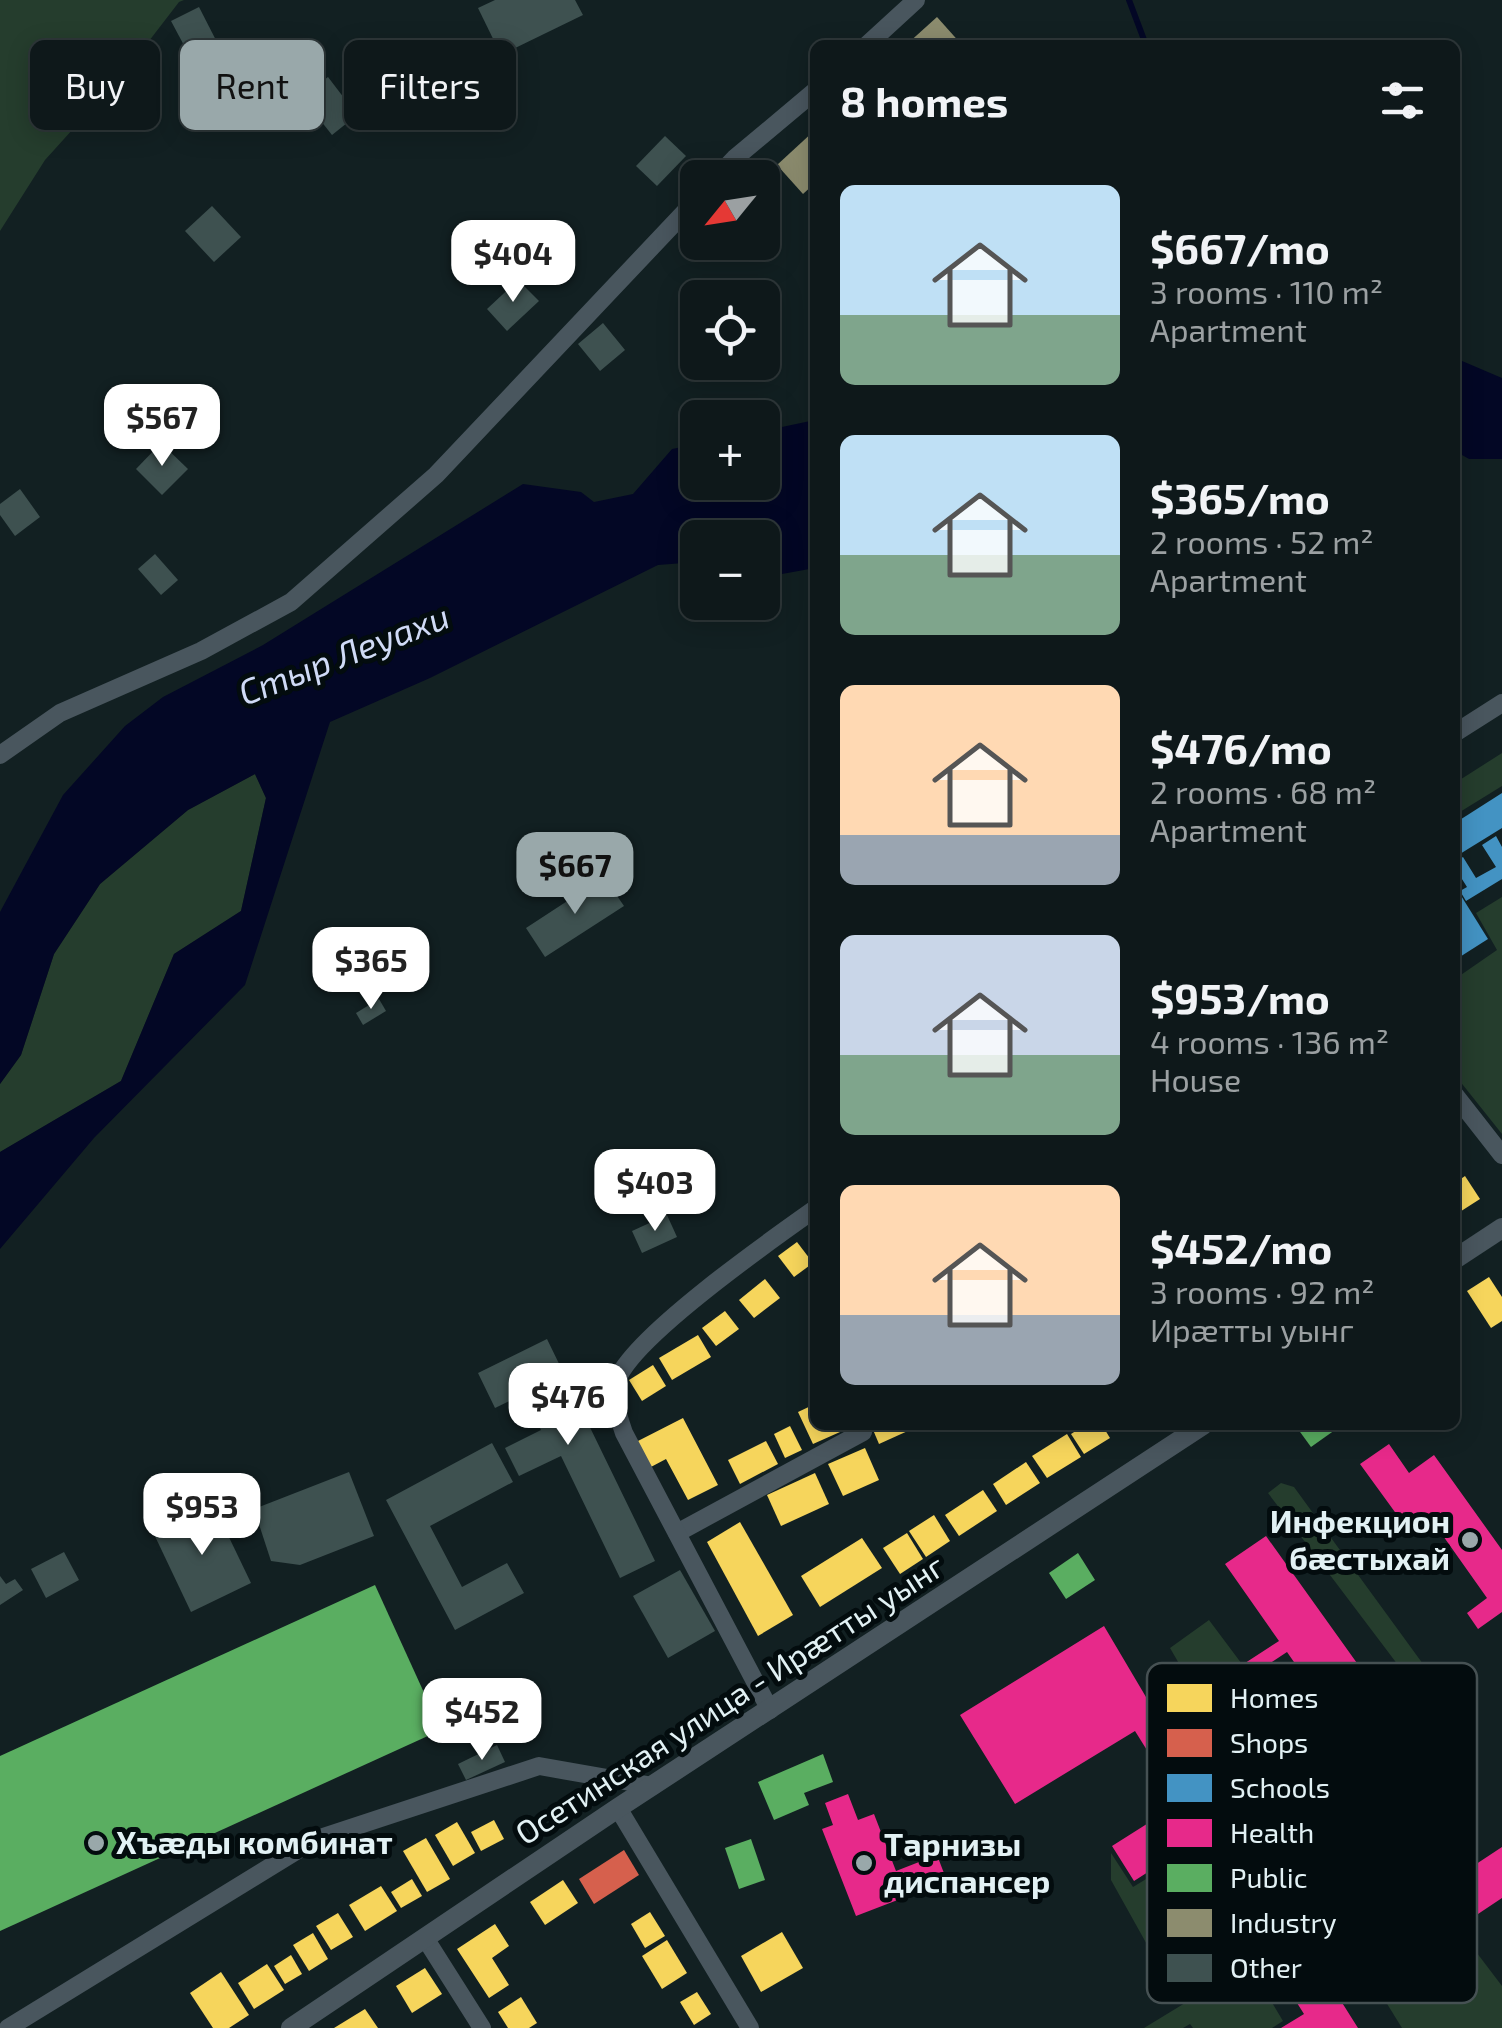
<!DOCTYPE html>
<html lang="en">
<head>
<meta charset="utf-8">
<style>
  :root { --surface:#0e181a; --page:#172123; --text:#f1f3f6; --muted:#9ba0a2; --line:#2e3739; --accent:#99a8aa }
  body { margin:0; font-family:"Exo 2",sans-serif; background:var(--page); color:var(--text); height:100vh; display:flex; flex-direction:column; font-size:38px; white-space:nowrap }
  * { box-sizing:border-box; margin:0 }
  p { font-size:32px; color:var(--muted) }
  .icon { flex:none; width:55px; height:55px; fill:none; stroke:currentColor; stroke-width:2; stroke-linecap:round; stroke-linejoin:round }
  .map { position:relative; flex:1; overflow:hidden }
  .side { position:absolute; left:810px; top:40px; width:650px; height:1390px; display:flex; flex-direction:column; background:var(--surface); border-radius:15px; box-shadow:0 5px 25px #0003,0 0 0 2px var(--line) }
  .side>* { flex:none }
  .hud { position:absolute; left:30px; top:40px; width:630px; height:90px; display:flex; gap:20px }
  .needle { width:65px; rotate:240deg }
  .buttons { position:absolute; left:680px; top:160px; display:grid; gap:20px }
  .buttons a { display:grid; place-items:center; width:100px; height:100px; border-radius:15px; background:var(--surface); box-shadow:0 5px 25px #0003,0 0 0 2px var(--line); font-size:50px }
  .price { position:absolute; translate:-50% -85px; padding:0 22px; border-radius:20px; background:#fff; color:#222; font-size:32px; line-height:65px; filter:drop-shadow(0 2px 5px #0008) }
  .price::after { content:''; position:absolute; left:50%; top:60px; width:30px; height:22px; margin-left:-15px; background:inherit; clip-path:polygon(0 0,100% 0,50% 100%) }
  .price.on { background:var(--accent); color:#111 }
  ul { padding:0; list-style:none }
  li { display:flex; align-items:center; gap:30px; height:250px; padding:0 30px }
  li span { display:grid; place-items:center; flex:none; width:280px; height:200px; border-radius:15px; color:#555 }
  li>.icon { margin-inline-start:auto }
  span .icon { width:120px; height:120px; fill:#fffc; stroke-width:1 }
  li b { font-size:42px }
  h2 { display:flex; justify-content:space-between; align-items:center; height:120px; padding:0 30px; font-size:42px }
  .chip { padding:0 35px; border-radius:15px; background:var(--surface); box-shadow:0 5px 25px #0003,0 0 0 2px var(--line); font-size:35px; line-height:90px }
  .chip.on { background:var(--accent); color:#111 }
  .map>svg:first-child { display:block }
  .green { fill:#253d2d }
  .water { fill:#030725 }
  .homes { fill:#f6d55c }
  .shops { fill:#d6604d }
  .schools { fill:#4393c3 }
  .health { fill:#e7298a }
  .public { fill:#5aae61 }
  .industry { fill:#8c8c6e }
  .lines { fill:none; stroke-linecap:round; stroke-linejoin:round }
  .stream { stroke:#030725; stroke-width:6 }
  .building { fill:#3e5150 }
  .minor { stroke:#49565e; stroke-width:18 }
  .tertiary { stroke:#49565e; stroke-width:20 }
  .poi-dot { fill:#99a8aa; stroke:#030c0e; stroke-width:4 }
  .labels { text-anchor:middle; stroke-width:10; stroke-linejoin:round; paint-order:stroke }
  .poi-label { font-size:32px; font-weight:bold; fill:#e2f1f4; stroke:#030c0e; text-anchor:start }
  .street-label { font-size:32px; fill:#e2f1f4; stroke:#030c0e }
  .water-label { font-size:35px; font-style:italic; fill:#d0dbf6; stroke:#030c0e }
  .key { fill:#030c0e; stroke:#465153; stroke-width:2.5 }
  .key-label { font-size:28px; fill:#e2f1f4 }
</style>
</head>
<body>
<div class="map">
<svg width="1502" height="2028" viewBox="0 0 1502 2028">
  <rect width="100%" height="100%" fill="#122022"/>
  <!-- green -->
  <g class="green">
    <path d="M0,0H184L179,2L129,67L45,160L0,231Z"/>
    <path d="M1502,753V786L1455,815V783Z"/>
    <path d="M255,774L266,798L241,911L174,954L121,1081L0,1152V1084L21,1055L54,954L100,884L188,810Z"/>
    <path d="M1502,897V1134L1455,1075V979L1497,950L1476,913Z"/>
    <path d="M1281,1483L1294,1487L1466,1723L1469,1734L1457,1749C1434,1752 1439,1727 1435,1714L1268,1493Z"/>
    <path d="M1209,1620L1357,1818L1440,1766L1445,1767L1462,1796L1461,1800L1323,1885L1306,1882L1170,1648Z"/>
    <path d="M1111,1853L1133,1887L1184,1856L1225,1924L1159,1966L1111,1880Z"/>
    <path d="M1407,1861L1502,1986V2028H1402L1334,1918L1336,1904Z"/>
    <path d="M1249,1964L1283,2021L1272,2028H1193L1190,2024L1183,2028H1144Z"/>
  </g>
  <!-- water -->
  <g class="water">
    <path d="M1455,358L1502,378V459H1469L1455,451Z"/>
    <path d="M815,420V568L782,574L763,567L762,538H698L697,562L658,565L430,678L330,722L245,985L94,1138L0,1249V1152L121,1081L174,954L241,911L266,798L255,774L188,810L100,884L54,954L21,1055L0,1084V912L63,795L125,726L163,697L263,645L523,484L581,492L594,502L633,494L672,449L697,444L698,482H762L763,431Z"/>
  </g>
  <!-- homes -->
  <g class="homes">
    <path d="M1465,1176L1480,1199L1455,1215V1183Z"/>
    <path d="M797,1242L813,1263L794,1277L778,1256Z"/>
    <path d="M1489,1277L1502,1297V1321L1491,1328L1467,1291Z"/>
    <path d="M765,1279L780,1298L754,1318L739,1300Z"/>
    <path d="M725,1311L739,1329L716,1346L702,1328Z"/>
    <path d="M698,1335L711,1357L672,1380L659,1358Z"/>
    <path d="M653,1365L666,1386L642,1401L629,1380Z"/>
    <path d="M815,1404V1425H848L849,1428L813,1444L798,1412Z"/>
    <path d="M683,1418L718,1485L688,1500L666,1459L649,1468L636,1442Z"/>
    <path d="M871,1425H921L879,1444Z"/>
    <path d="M1085,1425H1102L1110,1438L1084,1454L1071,1434Z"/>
    <path d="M790,1426L802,1450L785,1458L774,1434Z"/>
    <path d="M1067,1434L1081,1457L1047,1478L1032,1456Z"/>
    <path d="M766,1441L778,1464L740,1484L728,1460Z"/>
    <path d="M865,1448L879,1480L843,1496L828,1464Z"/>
    <path d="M1026,1462L1040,1483L1006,1505L993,1484Z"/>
    <path d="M815,1473L829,1504L781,1526L767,1495Z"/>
    <path d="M983,1490L997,1511L959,1536L945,1515Z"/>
    <path d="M934,1515L950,1541L926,1557L909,1531Z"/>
    <path d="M740,1522L793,1615L758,1636L707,1542Z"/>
    <path d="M907,1533L923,1559L900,1574L883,1548Z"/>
    <path d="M862,1538L882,1568L820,1607L801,1576Z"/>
    <path d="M494,1820L504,1839L481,1851L471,1832Z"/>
    <path d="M457,1822L475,1853L453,1866L435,1835Z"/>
    <path d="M426,1838L450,1879L427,1892L403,1851Z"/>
    <path d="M412,1879L422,1896L401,1908L391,1892Z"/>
    <path d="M563,1880L578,1903L545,1925L530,1902Z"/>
    <path d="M381,1886L397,1911L365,1931L349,1905Z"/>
    <path d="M650,1912L665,1936L645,1948L631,1924Z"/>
    <path d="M338,1913L353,1937L331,1950L316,1926Z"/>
    <path d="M495,1924L509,1946L492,1958L509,1985L489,1998L457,1949Z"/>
    <path d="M782,1932L803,1968L761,1992L741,1956Z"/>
    <path d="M313,1933L328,1959L309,1971L293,1945Z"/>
    <path d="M667,1940L687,1973L662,1989L642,1956Z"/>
    <path d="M291,1955L302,1974L285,1984L274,1966Z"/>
    <path d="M267,1964L284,1990L254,2009L238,1983Z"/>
    <path d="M425,1968L442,1994L412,2013L396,1986Z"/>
    <path d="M221,1972L249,2015L229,2028H213L190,1993Z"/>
    <path d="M697,1992L711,2014L694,2025L680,2002Z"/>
    <path d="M521,1997L537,2023L529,2028H508L498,2012Z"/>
    <path d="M365,2009L378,2028H334Z"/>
  </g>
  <!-- shops -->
  <path class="shops" d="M624,1850L639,1875L594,1904L579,1879Z"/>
  <!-- schools -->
  <g class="schools">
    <path d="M1502,793V828L1455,857V823Z"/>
    <path d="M1496,836L1502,847V879L1466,901L1460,891L1467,887L1455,868V862L1463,857L1476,878L1496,867L1482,845Z"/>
    <path d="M1455,886L1488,939L1455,960Z"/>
  </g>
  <!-- health -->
  <g class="health">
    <path d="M1389,1444L1409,1473L1434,1455L1502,1550V1612L1478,1629L1467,1613L1487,1598L1429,1516L1408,1530L1360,1464Z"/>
    <path d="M1266,1536L1412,1740L1370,1771L1287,1652L1153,1741L1188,1798L1206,1787L1358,2028H1281L1304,2014L1195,1842L1134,1881L1112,1846L1180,1803L1135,1731L1015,1804L960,1715L1104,1626L1159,1719L1279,1641L1225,1564Z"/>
    <path d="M848,1794L858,1820L874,1814L896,1871L937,1855L947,1881L856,1916L822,1829L833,1825L825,1803Z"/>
    <path d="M1502,1847V1898L1478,1914L1455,1878Z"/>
  </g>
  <!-- public -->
  <g class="public">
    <path d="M1295,1425H1342L1311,1447Z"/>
    <path d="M1078,1553L1095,1580L1066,1599L1049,1573Z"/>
    <path d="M375,1585L441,1730L0,1931V1756Z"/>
    <path d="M823,1754L833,1782L804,1793L809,1805L774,1820L758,1782Z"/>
    <path d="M751,1839L765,1880L739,1889L725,1848Z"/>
  </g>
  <!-- industry -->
  <g class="industry">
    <path d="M937,17L962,45H906Z"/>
    <path d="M815,130V183L803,194L777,165Z"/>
  </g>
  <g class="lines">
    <!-- stream -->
    <path class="stream" d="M1129,0L1146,45"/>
  </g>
  <!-- building -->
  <g class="building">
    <path d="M495,0H575L583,15L501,55L478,8Z"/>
    <path d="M199,7L222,52L195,66L171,21Z"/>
    <path d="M328,77L357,115L332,135L302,97Z"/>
    <path d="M665,136L686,156L657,186L636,166Z"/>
    <path d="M212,206L241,237L214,262L185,231Z"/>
    <path d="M518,280L539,301L507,331L487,309Z"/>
    <path d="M603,323L625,350L600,371L578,344Z"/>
    <path d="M161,443L188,469L162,495L136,469Z"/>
    <path d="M20,489L40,517L15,536L0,515V504Z"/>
    <path d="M155,554L178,580L161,595L138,569Z"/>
    <path d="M604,877L624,906L545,957L526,928Z"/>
    <path d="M379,999L386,1011L363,1025L356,1013Z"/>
    <path d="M667,1215L677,1237L642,1253L632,1231Z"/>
    <path d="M547,1339L655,1561L620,1578L561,1456L519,1476L505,1448L541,1430L524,1394L495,1408L478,1373Z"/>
    <path d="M492,1443L513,1482L430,1526L462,1587L507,1563L524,1593L455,1630L386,1500Z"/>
    <path d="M349,1472L374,1536L300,1565L271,1561L254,1509Z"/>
    <path d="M213,1504L251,1583L191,1612L153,1532Z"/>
    <path d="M64,1552L79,1580L46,1598L31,1569Z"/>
    <path d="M680,1570L715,1631L668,1658L633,1596Z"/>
    <path d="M0,1576L6,1584L15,1579L23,1590L0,1605Z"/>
    <path d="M497,1745L505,1762L466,1780L458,1764Z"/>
  </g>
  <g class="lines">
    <!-- minor -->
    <g class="minor">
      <path d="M867,45L916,0"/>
      <path d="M716,178L735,158L815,91"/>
      <path d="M1455,733L1502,703"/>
      <path d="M0,755L60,713L201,651L291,602L436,475L698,198"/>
      <path d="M1455,1095L1502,1155"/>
      <path d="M677,1533L863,1432"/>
      <path d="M770,1710L624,1433C619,1417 610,1397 617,1380C634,1336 771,1240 815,1209"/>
      <path d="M618,1808L750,2028"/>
      <path d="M425,1938L482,2028"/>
      <path d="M8,2028L314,1840L539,1766L653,1786"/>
    </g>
    <!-- tertiary -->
    <g class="tertiary">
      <path d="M1455,1259L1502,1228"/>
      <path d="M291,2028L618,1808L1203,1425"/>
    </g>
  </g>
  <!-- markers -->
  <g class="poi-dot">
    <circle cx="1470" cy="1540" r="10"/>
    <circle cx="96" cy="1843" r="10"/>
    <circle cx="864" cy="1863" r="10"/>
  </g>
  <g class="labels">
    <!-- poi labels -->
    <g class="poi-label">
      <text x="1450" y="1533" text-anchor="end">Инфекцион<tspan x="1450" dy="37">бæстыхай</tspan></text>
      <text x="116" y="1854">Хъæды комбинат</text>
      <text x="884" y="1856">Тарнизы<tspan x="884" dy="37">диспансер</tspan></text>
    </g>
    <!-- street labels -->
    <g class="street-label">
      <text transform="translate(730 1700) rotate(-33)" y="11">Осетинская улица - Ирæтты уынг</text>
    </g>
    <!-- water labels -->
    <g class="water-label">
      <text transform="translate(344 655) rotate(-21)" y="12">Стыр Леуахи</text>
    </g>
  </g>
  <!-- legend -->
  <rect x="1147" y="1663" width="330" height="340" rx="15" class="key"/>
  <rect x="1167" y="1684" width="45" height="28" fill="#f6d55c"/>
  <rect x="1167" y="1729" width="45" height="28" fill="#d6604d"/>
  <rect x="1167" y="1774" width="45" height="28" fill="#4393c3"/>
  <rect x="1167" y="1819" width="45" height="28" fill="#e7298a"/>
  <rect x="1167" y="1864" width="45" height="28" fill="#5aae61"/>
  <rect x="1167" y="1909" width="45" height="28" fill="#8c8c6e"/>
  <rect x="1167" y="1954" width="45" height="28" fill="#3e5150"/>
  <g class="key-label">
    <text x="1230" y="1708">Homes</text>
    <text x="1230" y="1753">Shops</text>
    <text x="1230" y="1798">Schools</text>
    <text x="1230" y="1843">Health</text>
    <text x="1230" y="1888">Public</text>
    <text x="1230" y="1933">Industry</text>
    <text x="1230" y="1978">Other</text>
  </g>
</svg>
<div class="buttons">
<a><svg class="needle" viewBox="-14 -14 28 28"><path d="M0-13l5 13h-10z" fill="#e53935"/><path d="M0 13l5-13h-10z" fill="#9ba0a2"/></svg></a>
<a><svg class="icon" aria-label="locate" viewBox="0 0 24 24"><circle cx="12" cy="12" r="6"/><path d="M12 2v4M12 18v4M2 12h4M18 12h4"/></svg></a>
<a>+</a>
<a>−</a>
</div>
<b class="price" style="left:513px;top:305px">$404</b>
<b class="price" style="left:162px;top:469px">$567</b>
<b class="price on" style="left:575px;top:917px">$667</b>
<b class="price" style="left:371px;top:1012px">$365</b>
<b class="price" style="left:655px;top:1234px">$403</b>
<b class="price" style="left:568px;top:1448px">$476</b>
<b class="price" style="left:202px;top:1558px">$953</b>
<b class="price" style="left:482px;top:1763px">$452</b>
<div class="hud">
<a class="chip">Buy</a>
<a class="chip on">Rent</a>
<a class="chip">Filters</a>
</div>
<section class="side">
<h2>8 homes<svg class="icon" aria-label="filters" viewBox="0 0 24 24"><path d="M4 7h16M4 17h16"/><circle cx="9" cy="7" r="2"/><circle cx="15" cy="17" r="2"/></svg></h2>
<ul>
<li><span style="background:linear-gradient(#bfe0f5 65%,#7fa58c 0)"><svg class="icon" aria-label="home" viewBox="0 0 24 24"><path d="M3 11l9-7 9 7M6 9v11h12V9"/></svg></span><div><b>$667/mo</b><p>3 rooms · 110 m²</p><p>Apartment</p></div></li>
<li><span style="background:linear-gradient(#bfe0f5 60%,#7fa58c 0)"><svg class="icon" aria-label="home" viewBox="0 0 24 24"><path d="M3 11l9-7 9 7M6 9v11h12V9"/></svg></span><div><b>$365/mo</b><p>2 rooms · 52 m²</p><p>Apartment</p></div></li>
<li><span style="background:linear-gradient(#ffd9b3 75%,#9aa5b1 0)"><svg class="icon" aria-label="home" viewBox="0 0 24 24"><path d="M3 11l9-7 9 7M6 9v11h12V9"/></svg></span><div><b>$476/mo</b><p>2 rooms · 68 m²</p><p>Apartment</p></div></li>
<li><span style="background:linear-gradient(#c9d6e8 60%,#7fa58c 0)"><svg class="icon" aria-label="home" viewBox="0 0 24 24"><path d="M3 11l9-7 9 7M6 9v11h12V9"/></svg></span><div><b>$953/mo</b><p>4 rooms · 136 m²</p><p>House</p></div></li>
<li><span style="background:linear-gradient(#ffd9b3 65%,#9aa5b1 0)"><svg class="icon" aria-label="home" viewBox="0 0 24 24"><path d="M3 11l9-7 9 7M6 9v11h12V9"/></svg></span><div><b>$452/mo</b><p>3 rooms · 92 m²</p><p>Ирæтты уынг</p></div></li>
</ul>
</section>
</div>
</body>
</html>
